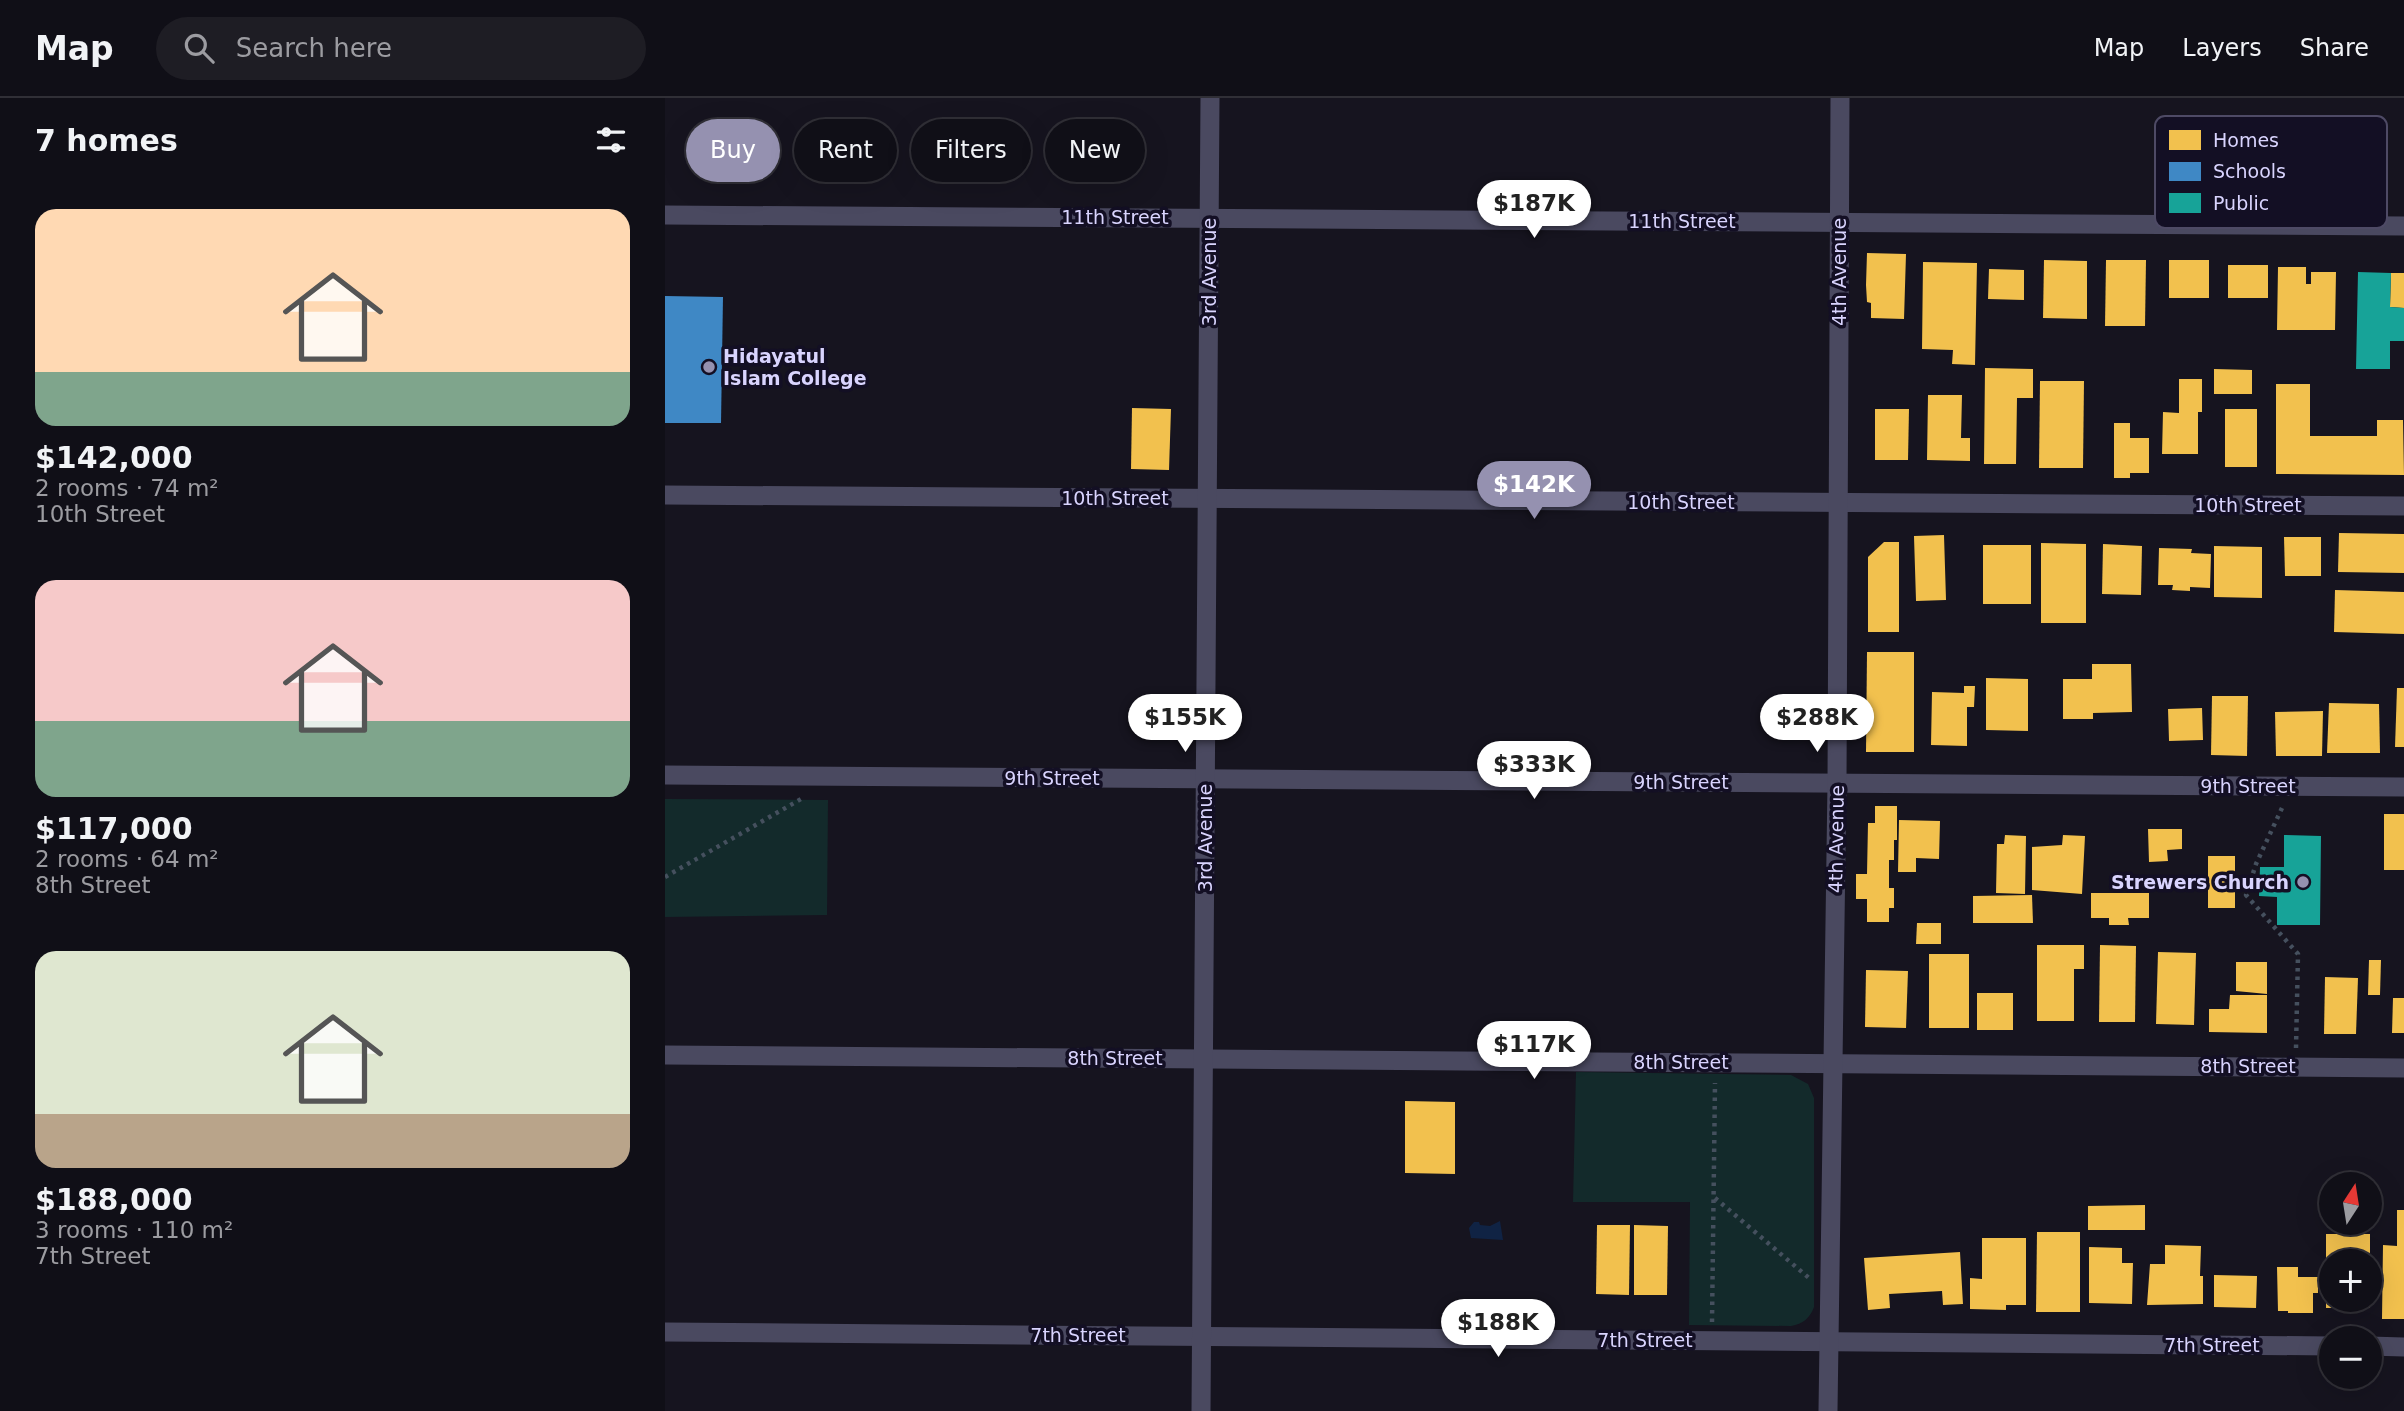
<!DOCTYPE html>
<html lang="en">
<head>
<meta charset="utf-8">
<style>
  :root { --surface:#100f17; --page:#1e1d24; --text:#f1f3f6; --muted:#9c9ca1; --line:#302f36; --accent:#9591b0 }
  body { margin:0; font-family:"DejaVu Sans",sans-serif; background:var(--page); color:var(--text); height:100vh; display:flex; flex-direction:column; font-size:26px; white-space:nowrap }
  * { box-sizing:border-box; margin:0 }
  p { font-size:23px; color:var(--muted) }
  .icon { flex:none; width:38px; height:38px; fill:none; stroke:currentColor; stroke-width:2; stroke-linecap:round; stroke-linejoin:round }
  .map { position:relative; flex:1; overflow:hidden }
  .sheet { display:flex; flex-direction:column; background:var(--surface); width:665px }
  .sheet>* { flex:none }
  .hud { position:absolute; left:21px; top:21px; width:665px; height:63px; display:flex; gap:14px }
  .needle { width:46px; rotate:12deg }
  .tools { position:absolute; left:1654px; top:1074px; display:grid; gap:14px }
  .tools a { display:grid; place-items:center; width:63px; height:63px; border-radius:50%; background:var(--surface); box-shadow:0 7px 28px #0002,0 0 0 2px var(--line); font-size:35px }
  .price { position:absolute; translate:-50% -60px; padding:0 16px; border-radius:24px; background:#fff; color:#222; font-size:23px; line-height:46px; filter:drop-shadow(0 2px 4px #0008) }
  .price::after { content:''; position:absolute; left:50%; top:42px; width:21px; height:16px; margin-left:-10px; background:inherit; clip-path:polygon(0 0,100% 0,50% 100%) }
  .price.active { background:var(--accent); color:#fff }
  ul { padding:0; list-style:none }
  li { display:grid; align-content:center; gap:14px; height:371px; padding:0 35px }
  li span { display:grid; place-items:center; height:217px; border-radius:21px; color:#555 }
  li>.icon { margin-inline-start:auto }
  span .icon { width:126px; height:126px; fill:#fffc; stroke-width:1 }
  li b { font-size:30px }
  h2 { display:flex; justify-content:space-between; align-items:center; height:84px; padding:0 35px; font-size:30px }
  .tag { padding:0 24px; border-radius:32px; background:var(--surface); box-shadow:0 7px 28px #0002,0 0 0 2px var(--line); font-size:24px; line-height:63px }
  .tag.active { background:var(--accent); color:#fff }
  header { display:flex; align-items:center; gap:42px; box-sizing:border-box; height:98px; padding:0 35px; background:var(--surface); border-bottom:2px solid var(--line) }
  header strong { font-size:33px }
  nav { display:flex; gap:38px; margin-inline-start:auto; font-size:24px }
  .search { width:490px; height:63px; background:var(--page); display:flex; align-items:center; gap:18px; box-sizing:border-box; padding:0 24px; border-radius:38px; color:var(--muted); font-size:26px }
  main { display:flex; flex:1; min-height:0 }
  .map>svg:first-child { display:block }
  .green { fill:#132a2b }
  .water { fill:#102344 }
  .homes { fill:#f2c14e }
  .schools { fill:#3f88c5 }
  .public { fill:#17a398 }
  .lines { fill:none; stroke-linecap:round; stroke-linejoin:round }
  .path { stroke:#45505e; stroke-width:4.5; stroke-dasharray:3.5 5; stroke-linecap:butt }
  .street { stroke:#4a4960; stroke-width:19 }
  .poi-dot { fill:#9591b0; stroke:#130f24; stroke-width:2.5 }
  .labels { text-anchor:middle; stroke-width:7; stroke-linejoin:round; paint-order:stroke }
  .street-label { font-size:19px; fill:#d9d4fe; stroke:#130f24 }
  .poi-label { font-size:19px; font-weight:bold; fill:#d9d4fe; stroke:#130f24; text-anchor:start }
  .key { fill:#130f24; stroke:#4e4a65; stroke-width:2 }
  .key-label { font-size:19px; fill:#d9d4fe }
</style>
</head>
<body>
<header>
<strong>Map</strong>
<div class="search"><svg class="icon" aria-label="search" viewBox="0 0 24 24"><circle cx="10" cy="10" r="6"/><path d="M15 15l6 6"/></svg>Search here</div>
<nav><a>Map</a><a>Layers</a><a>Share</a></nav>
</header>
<main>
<section class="sheet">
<h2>7 homes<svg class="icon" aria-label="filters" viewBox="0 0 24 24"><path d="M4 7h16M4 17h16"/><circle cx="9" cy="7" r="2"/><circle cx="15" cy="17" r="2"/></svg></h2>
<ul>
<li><span style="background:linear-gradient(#ffd9b3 75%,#7fa58c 0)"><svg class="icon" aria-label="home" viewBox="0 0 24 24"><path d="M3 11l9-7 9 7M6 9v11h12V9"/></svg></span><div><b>$142,000</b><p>2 rooms · 74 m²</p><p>10th Street</p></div></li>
<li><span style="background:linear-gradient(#f6c9c9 65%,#7fa58c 0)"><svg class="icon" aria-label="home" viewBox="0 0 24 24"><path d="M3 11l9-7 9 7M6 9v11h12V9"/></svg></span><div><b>$117,000</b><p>2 rooms · 64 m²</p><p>8th Street</p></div></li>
<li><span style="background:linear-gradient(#dfe7d0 75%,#b9a48a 0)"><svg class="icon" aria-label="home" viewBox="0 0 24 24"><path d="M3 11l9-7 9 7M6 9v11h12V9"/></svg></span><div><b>$188,000</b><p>3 rooms · 110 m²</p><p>7th Street</p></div></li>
</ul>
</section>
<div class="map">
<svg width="1739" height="1313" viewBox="0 0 1739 1313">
  <rect width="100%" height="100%" fill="#16141f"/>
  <!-- green -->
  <g class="green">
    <path d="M0,701L163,702L162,817L0,819Z"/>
    <path d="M911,974L1126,977L1143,986L1149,1000V1209C1145,1220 1138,1226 1126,1228L1024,1227L1025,1104H908Z"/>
  </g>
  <!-- water -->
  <path class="water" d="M835,1123L838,1142L806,1140L804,1130L809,1124H814L815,1127L825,1128Z"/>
  <!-- homes -->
  <g class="homes">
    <path d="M1202,155L1241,156L1239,221L1206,220V205L1202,204L1201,187Z"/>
    <path d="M1379,162L1422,163V221L1378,220Z"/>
    <path d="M1441,162H1481L1480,228H1440Z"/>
    <rect x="1504" y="162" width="40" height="38"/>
    <path d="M1258,164L1312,165L1310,267L1287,266L1288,252L1257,251Z"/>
    <rect x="1563" y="167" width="40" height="33"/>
    <path d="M1613,169H1641V186H1646V174H1671L1670,232H1612Z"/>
    <path d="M1324,171L1359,172V202L1323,201Z"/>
    <path d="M1726,175H1739V210L1725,209Z"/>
    <path d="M1320,270L1368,271V300H1352L1351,366H1319Z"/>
    <path d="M1549,271L1587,272V296H1549Z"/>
    <path d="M1514,281H1537V314H1533V356H1497L1498,314L1514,315Z"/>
    <path d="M1375,283H1419L1418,370H1374Z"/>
    <path d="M1611,286H1645V338H1712V322H1738L1739,377L1611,376Z"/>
    <path d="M1263,297H1297L1296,340H1305V363L1262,362Z"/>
    <path d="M467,310L506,311L504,372L466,371Z"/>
    <path d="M1210,311H1244L1243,362H1210Z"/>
    <rect x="1560" y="311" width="32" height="58"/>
    <path d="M1449,325H1465V340H1484V375H1465V380H1449Z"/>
    <path d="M1674,435L1739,436V475L1673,474Z"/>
    <path d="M1279,437L1281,502L1251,503L1249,438Z"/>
    <path d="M1619,439H1656V478H1620Z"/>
    <path d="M1219,444H1234V534H1203V459Z"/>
    <path d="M1376,445L1421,446V525H1376Z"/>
    <path d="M1438,446L1477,448L1476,497L1437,496Z"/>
    <rect x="1318" y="447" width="48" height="59"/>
    <path d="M1549,448L1597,449V500L1549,499Z"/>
    <path d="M1494,450L1527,451L1526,455L1546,456L1545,490L1525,489V493L1507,492L1508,487H1493Z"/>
    <path d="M1670,492L1739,494V536L1669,534Z"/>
    <path d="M1202,554H1249V654H1201Z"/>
    <path d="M1427,566H1466L1467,614L1428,615V621H1398V581H1427Z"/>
    <path d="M1321,580L1363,581V633L1321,632Z"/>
    <path d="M1299,588H1310L1309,609H1302V648L1266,647L1267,594L1299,595Z"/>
    <path d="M1732,590H1739V649H1730Z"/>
    <path d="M1547,598H1583L1582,658L1546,657Z"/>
    <path d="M1664,605L1714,606L1715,655H1662Z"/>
    <path d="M1537,610L1538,642L1504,643L1503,611Z"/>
    <path d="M1658,613L1657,658H1611L1610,614Z"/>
    <path d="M1210,708H1232V742H1229V762H1224V790H1229V810H1224V824H1202V801H1191V776H1202L1203,725H1210Z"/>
    <rect x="1719" y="716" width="20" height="56"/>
    <path d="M1234,722L1275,723L1274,761L1251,760V774H1233Z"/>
    <path d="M1483,731H1517V751L1502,752L1503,763L1484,764Z"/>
    <path d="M1340,737L1361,738L1360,796L1331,795L1332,746H1339Z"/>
    <path d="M1398,737L1420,738L1417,796L1367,792V749L1397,747Z"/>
    <rect x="1543" y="758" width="27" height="52"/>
    <path d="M1426,795H1484V820H1463L1464,827H1444V820H1426Z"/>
    <path d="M1367,797L1368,825H1308V798Z"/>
    <path d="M1252,825H1276V846H1251Z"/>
    <path d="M1372,847H1419V871H1409V923H1372Z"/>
    <path d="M1435,847L1471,848L1470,924H1434Z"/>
    <path d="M1493,854L1531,855L1529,927L1491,926Z"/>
    <rect x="1264" y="856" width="40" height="74"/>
    <path d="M1704,862H1716L1715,897H1703Z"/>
    <path d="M1571,864H1602V896L1571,893Z"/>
    <path d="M1201,872L1243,873L1241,930L1200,929Z"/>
    <path d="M1660,879L1693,880L1691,936H1659Z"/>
    <rect x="1312" y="895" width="36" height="37"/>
    <path d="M1565,897H1602V935L1544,934V911H1564Z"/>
    <path d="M1728,900H1739V935H1727Z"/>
    <path d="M740,1003L790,1004V1076L740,1075Z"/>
    <path d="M1480,1107V1132H1423V1108Z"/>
    <path d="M1732,1112H1739V1221H1717L1718,1147L1732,1148Z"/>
    <path d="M932,1127H965L964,1197L931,1196Z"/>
    <path d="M969,1127L1003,1128L1002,1197H969Z"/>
    <path d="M1372,1134H1415V1214H1371Z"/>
    <path d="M1661,1136H1705V1164H1666V1202H1705V1210H1661Z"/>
    <path d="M1317,1140H1361V1207H1341V1212L1305,1211V1180L1317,1181Z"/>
    <path d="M1500,1147L1536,1148L1535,1178H1538V1206L1482,1207L1485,1166H1500Z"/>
    <path d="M1424,1149L1457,1150V1165H1468L1467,1206L1424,1205Z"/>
    <path d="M1295,1154L1298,1206L1278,1207L1277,1193L1224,1196L1225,1210L1203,1212L1199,1160Z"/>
    <path d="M1612,1169H1633V1179H1653V1195H1648V1215H1623V1213H1613Z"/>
    <path d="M1549,1177L1592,1178L1591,1210L1549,1209Z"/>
  </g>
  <!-- schools -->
  <path class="schools" d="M0,198L58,199L56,325H0Z"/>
  <!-- public -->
  <g class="public">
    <path d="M1693,174L1726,175L1725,209L1739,210V243H1725V271H1691Z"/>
    <path d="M1619,737L1656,738L1655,827H1612V799L1594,798L1595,769H1619Z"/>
  </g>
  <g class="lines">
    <!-- path -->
    <g class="path">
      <path d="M1617,710L1591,766L1581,797L1633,856L1631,950"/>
      <path d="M0,779L136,701"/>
      <path d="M1050,1100L1144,1180"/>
      <path d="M1047,1224L1050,985"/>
    </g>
    <!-- street -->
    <g class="street">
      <path d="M0,117L1739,128"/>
      <path d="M0,397L1739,408"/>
      <path d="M0,677L1739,689"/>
      <path d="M0,957L1739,970"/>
      <path d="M0,1234L1666,1248"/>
      <path d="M1704,1248L1739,1249"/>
      <path d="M536,1313L545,0"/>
      <path d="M1163,1313L1172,685L1175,0"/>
    </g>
  </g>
  <!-- markers -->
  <g class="poi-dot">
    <circle cx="44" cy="269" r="7"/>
    <circle cx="1638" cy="784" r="7"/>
  </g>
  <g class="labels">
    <!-- street labels -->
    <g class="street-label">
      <text x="450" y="126">11th Street</text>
      <text x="1017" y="130">11th Street</text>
      <text transform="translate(544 174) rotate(-90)" y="7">3rd Avenue</text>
      <text transform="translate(1174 174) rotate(-90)" y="7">4th Avenue</text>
      <text x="450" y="407">10th Street</text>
      <text x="1016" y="411">10th Street</text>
      <text x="1583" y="414">10th Street</text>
      <text x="387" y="687">9th Street</text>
      <text x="1016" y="691">9th Street</text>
      <text x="1583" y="695">9th Street</text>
      <text transform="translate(540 740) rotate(-90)" y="7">3rd Avenue</text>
      <text transform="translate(1171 741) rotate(-89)" y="7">4th Avenue</text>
      <text x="450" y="967">8th Street</text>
      <text x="1016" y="971">8th Street</text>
      <text x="1583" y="975">8th Street</text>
      <text x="413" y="1244">7th Street</text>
      <text x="980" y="1249">7th Street</text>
      <text x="1547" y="1254">7th Street</text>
    </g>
    <!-- poi labels -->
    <g class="poi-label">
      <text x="58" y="265">Hidayatul<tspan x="58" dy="22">Islam College</tspan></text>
      <text x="1624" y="791" text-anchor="end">Strewers Church</text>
    </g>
  </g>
  <!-- legend -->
  <rect x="1490" y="18" width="232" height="112" rx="10" class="key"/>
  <rect x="1504" y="32" width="32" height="20" fill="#f2c14e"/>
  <rect x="1504" y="64" width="32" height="19" fill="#3f88c5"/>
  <rect x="1504" y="95" width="32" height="20" fill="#17a398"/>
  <g class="key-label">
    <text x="1548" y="49">Homes</text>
    <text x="1548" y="80">Schools</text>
    <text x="1548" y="112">Public</text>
  </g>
</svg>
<div class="tools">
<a><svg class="needle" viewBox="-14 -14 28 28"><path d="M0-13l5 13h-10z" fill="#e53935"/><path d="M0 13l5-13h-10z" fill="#9c9ca1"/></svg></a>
<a>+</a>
<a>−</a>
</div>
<b class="price" style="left:869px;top:142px">$187K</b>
<b class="price active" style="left:869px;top:423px">$142K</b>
<b class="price" style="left:520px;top:656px">$155K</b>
<b class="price" style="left:1152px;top:656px">$288K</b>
<b class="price" style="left:869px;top:703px">$333K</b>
<b class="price" style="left:869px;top:983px">$117K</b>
<b class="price" style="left:833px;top:1261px">$188K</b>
<div class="hud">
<a class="tag active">Buy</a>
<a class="tag">Rent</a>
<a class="tag">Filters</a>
<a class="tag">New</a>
</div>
</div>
</main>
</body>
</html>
